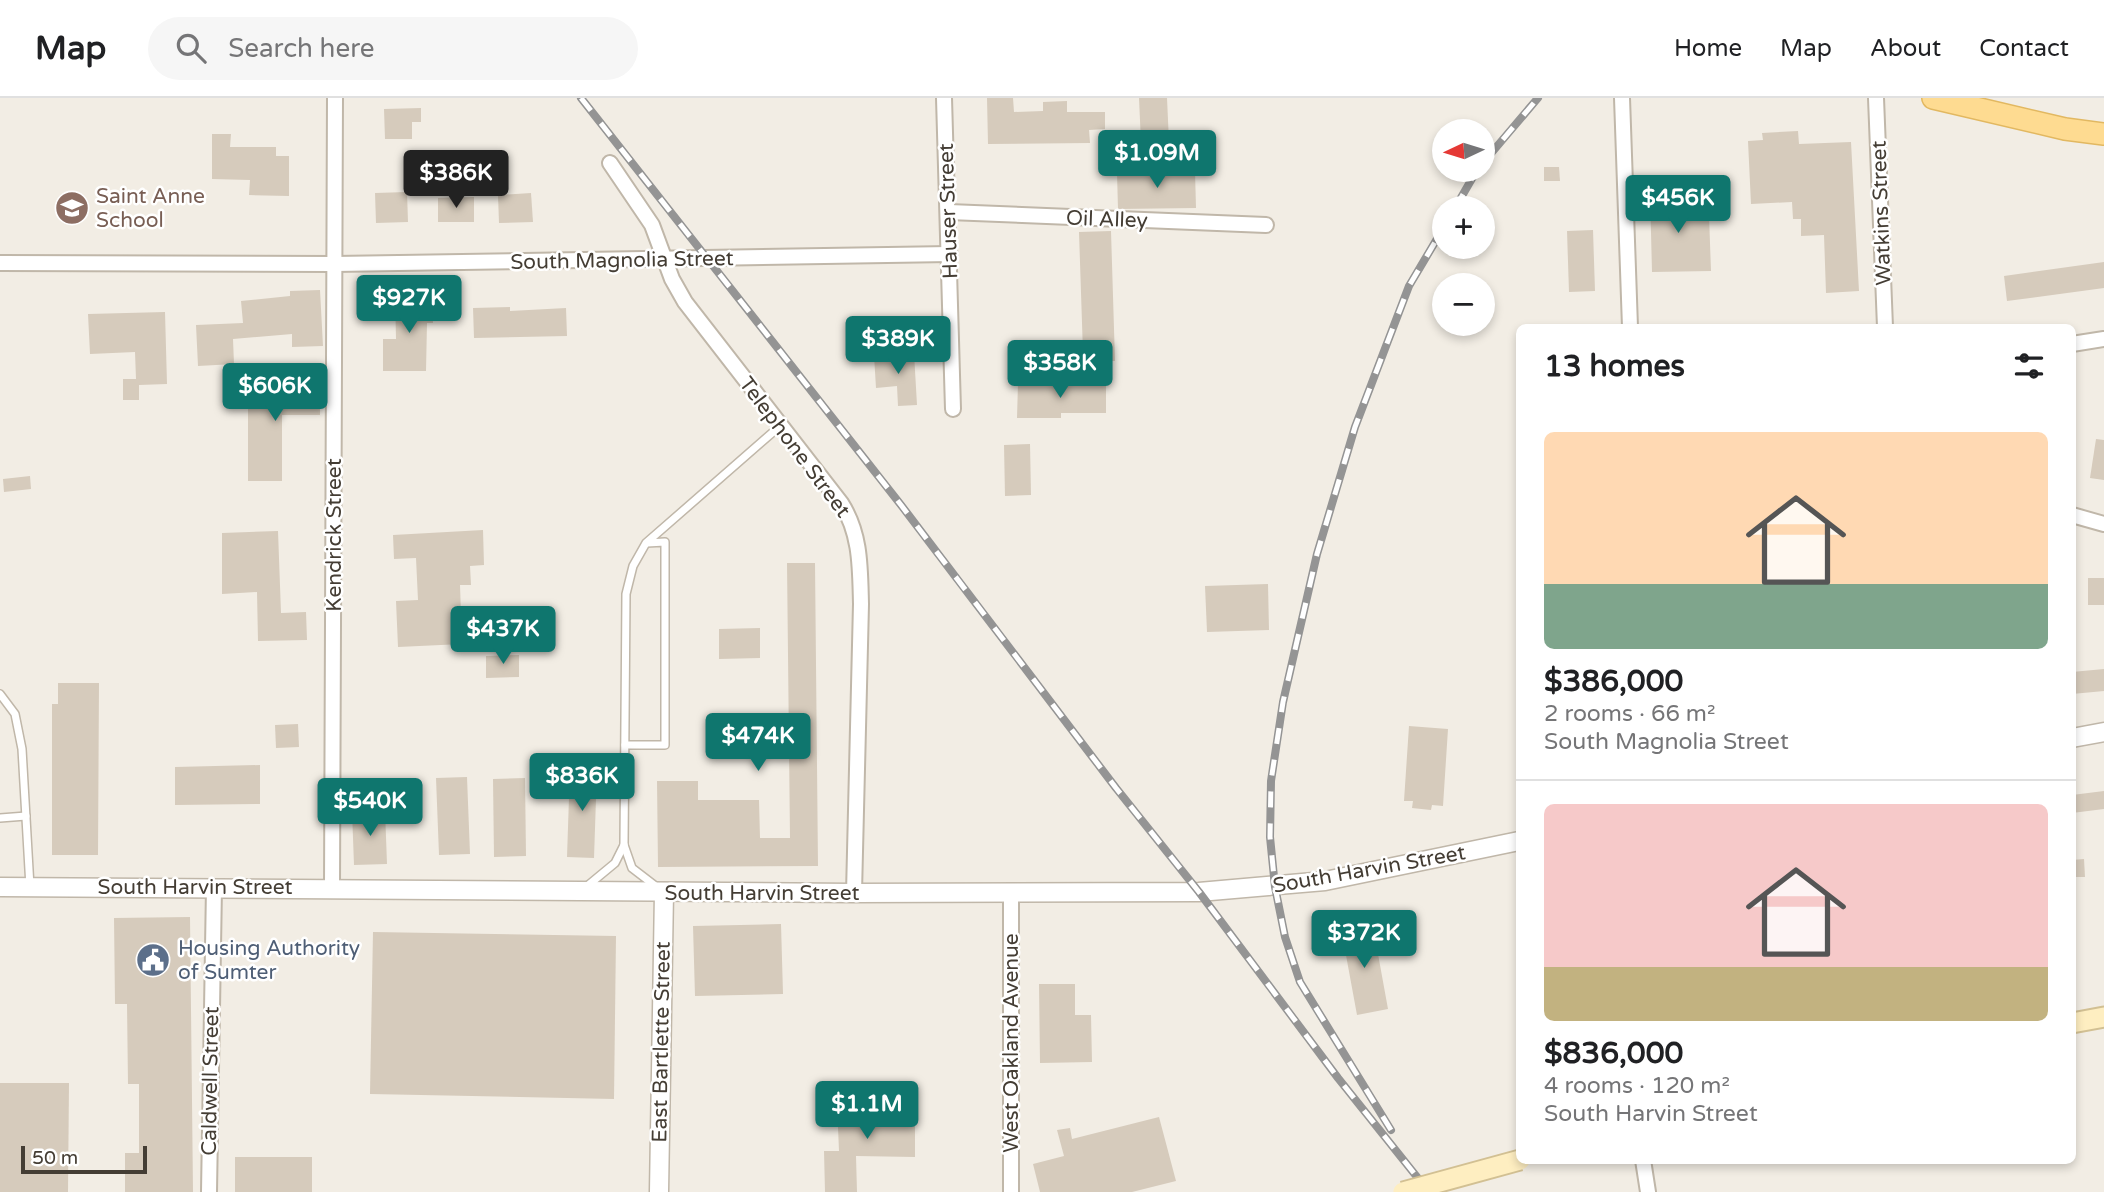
<!DOCTYPE html>
<html lang="en">
<head>
<meta charset="utf-8">
<style>
  :root { --surface:#fff; --page:#f6f6f6; --text:#202124; --muted:#757577; --line:#e0e0e0; --accent:#0f766e }
  body { margin:0; font-family:"Varela Round",sans-serif; background:var(--page); color:var(--text); height:100vh; display:flex; flex-direction:column; font-size:26px; white-space:nowrap }
  * { box-sizing:border-box; margin:0 }
  p { font-size:23px; color:var(--muted) }
  .icon { flex:none; width:38px; height:38px; fill:none; stroke:currentColor; stroke-width:2; stroke-linecap:round; stroke-linejoin:round }
  .map { position:relative; flex:1; overflow:hidden }
  .sheet { position:absolute; left:1516px; top:226px; width:560px; height:840px; display:flex; flex-direction:column; background:var(--surface); border-radius:10px; box-shadow:0 4px 10px #0003 }
  .sheet>* { flex:none }
  .needle { width:46px; rotate:266deg }
  .fabs { position:absolute; left:1432px; top:21px; display:grid; gap:14px }
  .fabs a { display:grid; place-items:center; width:63px; height:63px; border-radius:50%; background:var(--surface); box-shadow:0 4px 10px #0003; font-size:35px }
  .scale { position:absolute; left:21px; bottom:18px; width:126px; box-sizing:border-box; padding-left:7px; border:4px solid #443d34; border-top:0; font-size:19px; line-height:24px; white-space:nowrap; color:#443d34; -webkit-text-stroke:5px #fff; paint-order:stroke }
  .price { position:absolute; translate:-50% -60px; padding:0 16px; border-radius:7px; background:var(--accent); color:#fff; font-size:23px; line-height:46px; filter:drop-shadow(0 2px 4px #0008) }
  .price::after { content:''; position:absolute; left:50%; top:42px; width:21px; height:16px; margin-left:-10px; background:inherit; clip-path:polygon(0 0,100% 0,50% 100%) }
  .price.current { background:#222; color:#fff }
  ul { padding:0; list-style:none }
  li { display:grid; align-content:center; gap:14px; height:371px; padding:0 28px }
  li+li { border-top:2px solid var(--line) }
  li span { display:grid; place-items:center; height:217px; border-radius:10px; color:#555 }
  li>.icon { margin-inline-start:auto }
  span .icon { width:126px; height:126px; fill:#fffc; stroke-width:1 }
  li b { font-size:30px }
  h2 { display:flex; justify-content:space-between; align-items:center; height:84px; padding:0 28px; font-size:30px }
  header { display:flex; align-items:center; gap:42px; box-sizing:border-box; height:98px; padding:0 35px; background:var(--surface); border-bottom:2px solid var(--line) }
  header strong { font-size:33px }
  nav { display:flex; gap:38px; margin-inline-start:auto; font-size:24px }
  .search { width:490px; height:63px; background:var(--page); display:flex; align-items:center; gap:18px; box-sizing:border-box; padding:0 24px; border-radius:38px; color:var(--muted); font-size:26px }
  .map>svg:first-child { display:block }
  .building { fill:#d6cbbc }
  .lines { fill:none; stroke-linecap:round; stroke-linejoin:round }
  .service-casing { stroke:#c0b7a9; stroke-width:10 }
  .minor-casing { stroke:#c0b7a9; stroke-width:18 }
  .tertiary-casing { stroke:#c0b7a9; stroke-width:21 }
  .secondary-casing { stroke:#d2c093; stroke-width:23 }
  .primary-casing { stroke:#e2b861; stroke-width:24 }
  .service { stroke:#fff; stroke-width:7 }
  .minor { stroke:#fff; stroke-width:14 }
  .tertiary { stroke:#fff; stroke-width:18 }
  .secondary { stroke:#feeec1; stroke-width:19 }
  .primary { stroke:#fedb91; stroke-width:21 }
  .rail-casing { stroke:#949494; stroke-width:8 }
  .rail { stroke:#fff; stroke-width:5; stroke-dasharray:16; stroke-linecap:butt }
  .secondary-bridge-casing { stroke:#d2c093; stroke-width:23; stroke-linecap:butt }
  .secondary-bridge { stroke:#feeec1; stroke-width:19 }
  .labels { text-anchor:middle; stroke-width:5; stroke-linejoin:round; paint-order:stroke }
  .education-label { font-size:21px; fill:#785e54; stroke:#fff; text-anchor:start }
  .street-label { font-size:21px; fill:#443d34; stroke:#fff }
  .service-label { font-size:21px; fill:#4e5e75; stroke:#fff; text-anchor:start }
</style>
</head>
<body>
<header>
<strong>Map</strong>
<div class="search"><svg class="icon" aria-label="search" viewBox="0 0 24 24"><circle cx="10" cy="10" r="6"/><path d="M15 15l6 6"/></svg>Search here</div>
<nav><a>Home</a><a>Map</a><a>About</a><a>Contact</a></nav>
</header>
<div class="map">
<svg width="2104" height="1094" viewBox="0 0 2104 1094">
  <rect width="100%" height="100%" fill="#f2ede4"/>
  <!-- building -->
  <g class="building">
    <path d="M987,0H1013L1014,14L1043,13V4L1067,3V14H1105V31L1089,32L1090,45L988,46Z"/>
    <path d="M1139,0H1167L1169,44L1141,45Z"/>
    <path d="M421,10V24H412V41H385L384,11Z"/>
    <path d="M1798,33L1799,46L1851,44L1859,193L1826,195L1824,137L1801,138V121H1793L1792,104L1751,106L1748,43L1763,42L1762,35Z"/>
    <path d="M212,36H231L230,49H276V58H289V98L249,97L250,82L212,81Z"/>
    <path d="M1544,69H1559L1560,83H1544Z"/>
    <path d="M1195,73L1196,110L1118,111L1117,75Z"/>
    <path d="M407,94L408,124L376,125L375,95Z"/>
    <path d="M1690,94V118L1709,117L1711,173L1652,174L1650,95Z"/>
    <path d="M531,95L533,124L499,125L498,97Z"/>
    <path d="M474,99V124H438V100Z"/>
    <path d="M1593,132L1595,193L1569,194L1567,133Z"/>
    <path d="M1111,133L1115,263H1098L1097,255H1083L1079,134Z"/>
    <path d="M2104,164V190L2007,203L2004,178Z"/>
    <path d="M320,192L323,248L292,249V236L233,241L234,266L198,268L196,227L243,225L241,203L290,198V193Z"/>
    <path d="M424,195V205H432L433,225H427L426,273H383V241H396L395,196Z"/>
    <path d="M510,209V213L566,210L567,238L474,240L473,210Z"/>
    <path d="M165,214L167,286L139,287V302H123V281H136L135,254L90,256L88,216Z"/>
    <path d="M914,255L917,307L898,308L897,288L876,290L874,257Z"/>
    <path d="M248,284L320,285V317H282V383H248Z"/>
    <path d="M1018,285L1106,286V315H1061V320H1017Z"/>
    <path d="M2096,341L2104,342V382L2090,380Z"/>
    <path d="M1030,346L1031,397L1005,398L1004,347Z"/>
    <path d="M30,378L31,391L4,394L3,381Z"/>
    <path d="M483,432L484,467L470,468L471,487H460L462,546L398,549L396,503L418,502L416,460L394,461L393,437Z"/>
    <path d="M278,433L281,515L306,514L307,542L258,543L257,494L222,496V435Z"/>
    <path d="M787,465H815L818,768L658,769L657,683H698V702H759L760,740H790Z"/>
    <rect x="2088" y="480" width="16" height="27"/>
    <path d="M1268,486L1269,532L1207,534L1205,488Z"/>
    <path d="M760,530V560L719,561V531Z"/>
    <path d="M519,557V579L486,580V558Z"/>
    <path d="M2104,571V593L2072,596V574Z"/>
    <path d="M58,585H99L98,757H52V606H58Z"/>
    <path d="M298,626L299,649L276,650L275,627Z"/>
    <path d="M1409,628L1448,631L1443,708L1432,707L1431,712L1412,710L1413,703H1404Z"/>
    <path d="M260,667V706L175,707V669Z"/>
    <path d="M570,670L597,671L594,760L567,759Z"/>
    <path d="M467,679L470,756L439,757L436,680Z"/>
    <path d="M525,680L526,758L494,759L493,681Z"/>
    <path d="M2104,693V711L2072,715V697Z"/>
    <path d="M385,712L387,766L354,767L352,713Z"/>
    <path d="M2084,761L2085,779H2072V762Z"/>
    <path d="M190,819L193,1094H125V1055H139V986H128L127,906H115L114,820Z"/>
    <path d="M781,826L783,896L695,898L693,828Z"/>
    <path d="M1363,826L1365,836L1374,834L1388,911L1357,917L1341,830Z"/>
    <path d="M373,834L616,838L614,1001L370,996Z"/>
    <path d="M1039,886H1075V917H1091L1092,964L1040,965Z"/>
    <path d="M0,985H69L68,1094H0Z"/>
    <path d="M889,1005V1014H915V1059L856,1058L857,1094H825L824,1053H839L837,1006Z"/>
    <path d="M1159,1019L1176,1083L1132,1094H1040L1033,1066L1064,1058L1057,1032L1070,1030L1072,1041Z"/>
    <rect x="235" y="1059" width="77" height="35"/>
  </g>
  <g class="lines">
    <!-- service casing -->
    <g class="service-casing">
      <g id="service">
        <path d="M0,596L15,616L22,651L30,789"/>
        <path d="M625,647H665V444L647,445"/>
        <path d="M0,720L26,718"/>
        <path d="M586,789L615,765L624,747"/>
        <path d="M658,790L632,770L624,747L626,496L633,468L646,445L780,328"/>
      </g>
    </g>
    <!-- minor casing -->
    <g class="minor-casing">
      <g id="minor">
        <path d="M944,0L953,311"/>
        <path d="M1622,0L1630,229"/>
        <path d="M1876,0L1885,229"/>
        <path d="M610,65L652,127L672,181L685,204L841,405C861,436 860,470 861,506L854,795"/>
        <path d="M949,114L1266,127"/>
        <path d="M0,165L335,166L950,156"/>
        <path d="M2072,246L2104,241"/>
        <path d="M2072,417L2104,426"/>
        <path d="M332,790L335,0"/>
        <path d="M1643,1062L1648,1094"/>
        <path d="M209,1094L214,789"/>
        <path d="M1011,1094V796"/>
      </g>
    </g>
    <!-- tertiary casing -->
    <g class="tertiary-casing">
      <g id="tertiary">
        <path d="M2072,640L2104,634"/>
        <path d="M0,789L854,795L1199,794L1325,783L1519,743"/>
        <path d="M659,1094L664,794"/>
      </g>
    </g>
    <!-- secondary casing -->
    <g class="secondary-casing">
      <path id="secondary" d="M2072,925L2104,919"/>
    </g>
    <!-- primary casing -->
    <g class="primary-casing">
      <path id="primary" d="M1933,0L2065,31L2104,36"/>
    </g>
    <!-- service -->
    <use href="#service" class="service"/>
    <!-- minor -->
    <use href="#minor" class="minor"/>
    <!-- tertiary -->
    <use href="#tertiary" class="tertiary"/>
    <!-- secondary -->
    <use href="#secondary" class="secondary"/>
    <!-- primary -->
    <use href="#primary" class="primary"/>
    <!-- rail casing -->
    <g class="rail-casing">
      <g id="rail">
        <path d="M581,0L901,407L1116,690L1199,794L1338,980L1429,1094"/>
        <path d="M1482,66L1538,0"/>
        <path d="M1455,110L1477,72"/>
        <path d="M1391,1032L1300,884L1285,839L1275,789L1270,739L1271,683L1283,604L1317,456L1355,329L1409,188L1444,129"/>
      </g>
    </g>
    <!-- rail -->
    <use href="#rail" class="rail"/>
    <!-- secondary-bridge casing -->
    <g class="secondary-bridge-casing">
      <path id="secondary-bridge" d="M1403,1094L1520,1062"/>
    </g>
    <!-- secondary-bridge -->
    <use href="#secondary-bridge" class="secondary-bridge"/>
  </g>
  <!-- icons -->
  <defs>
    <g id="school-disc" transform="scale(1.75)"><circle r="9.5" fill="#8d6e63" stroke="#fff"/><path d="M0-5L7-2L0 1L-7-2ZM-4 1L0 2.5L4 1V4Q0 6-4 4Z" fill="#fff"/></g>
    <g id="civic-disc" transform="scale(1.75)"><circle r="9.5" fill="#5c6f8a" stroke="#fff"/><path d="M-.6-6.5H3V-4.5H.6V-3L4-1V1h2V6H-6V1h2V-1L-.6-3ZM-1.2 2.5V6h2.4V2.5Z" fill="#fff"/></g>
  </defs>
  <g fill-rule="evenodd">
    <use href="#school-disc" x="72" y="110"/>
    <use href="#civic-disc" x="153" y="862"/>
  </g>
  <g class="labels">
    <!-- education labels -->
    <g class="education-label">
      <text x="96" y="105">Saint Anne<tspan x="96" dy="24">School</tspan></text>
    </g>
    <!-- street labels -->
    <g class="street-label">
      <text transform="translate(948 113) rotate(-92)" y="7">Hauser Street</text>
      <text transform="translate(1881 115) rotate(-92)" y="7">Watkins Street</text>
      <text transform="translate(1107 121) rotate(2)" y="7">Oil Alley</text>
      <text transform="translate(622 162) rotate(-1)" y="7">South Magnolia Street</text>
      <text transform="translate(795 349) rotate(53)" y="7">Telephone Street</text>
      <text transform="translate(334 437) rotate(-90)" y="7">Kendrick Street</text>
      <text transform="translate(1369 771) rotate(-10)" y="7">South Harvin Street</text>
      <text x="195" y="796">South Harvin Street</text>
      <text x="762" y="802">South Harvin Street</text>
      <text transform="translate(661 944) rotate(-89)" y="7">East Bartlette Street</text>
      <text transform="translate(1011 945) rotate(-90)" y="7">West Oakland Avenue</text>
      <text transform="translate(210 983) rotate(-89)" y="7">Caldwell Street</text>
    </g>
    <!-- service labels -->
    <g class="service-label">
      <text x="178" y="857">Housing Authority<tspan x="178" dy="24">of Sumter</tspan></text>
    </g>
  </g>
</svg>
<div class="fabs">
<a><svg class="needle" viewBox="-14 -14 28 28"><path d="M0-13l5 13h-10z" fill="#e53935"/><path d="M0 13l5-13h-10z" fill="#757577"/></svg></a>
<a>+</a>
<a>−</a>
</div>
<div class="scale">50 m</div>
<b class="price" style="left:1157px;top:92px">$1.09M</b>
<b class="price current" style="left:456px;top:112px">$386K</b>
<b class="price" style="left:1678px;top:137px">$456K</b>
<b class="price" style="left:409px;top:237px">$927K</b>
<b class="price" style="left:898px;top:278px">$389K</b>
<b class="price" style="left:1060px;top:302px">$358K</b>
<b class="price" style="left:275px;top:325px">$606K</b>
<b class="price" style="left:503px;top:568px">$437K</b>
<b class="price" style="left:758px;top:675px">$474K</b>
<b class="price" style="left:582px;top:715px">$836K</b>
<b class="price" style="left:370px;top:740px">$540K</b>
<b class="price" style="left:1364px;top:872px">$372K</b>
<b class="price" style="left:867px;top:1043px">$1.1M</b>
<section class="sheet">
<h2>13 homes<svg class="icon" aria-label="filters" viewBox="0 0 24 24"><path d="M4 7h16M4 17h16"/><circle cx="9" cy="7" r="2"/><circle cx="15" cy="17" r="2"/></svg></h2>
<ul>
<li><span style="background:linear-gradient(#ffd9b3 70%,#7fa58c 0)"><svg class="icon" aria-label="home" viewBox="0 0 24 24"><path d="M3 11l9-7 9 7M6 9v11h12V9"/></svg></span><div><b>$386,000</b><p>2 rooms · 66 m²</p><p>South Magnolia Street</p></div></li>
<li><span style="background:linear-gradient(#f6c9c9 75%,#c2b280 0)"><svg class="icon" aria-label="home" viewBox="0 0 24 24"><path d="M3 11l9-7 9 7M6 9v11h12V9"/></svg></span><div><b>$836,000</b><p>4 rooms · 120 m²</p><p>South Harvin Street</p></div></li>
</ul>
</section>
</div>
</body>
</html>
